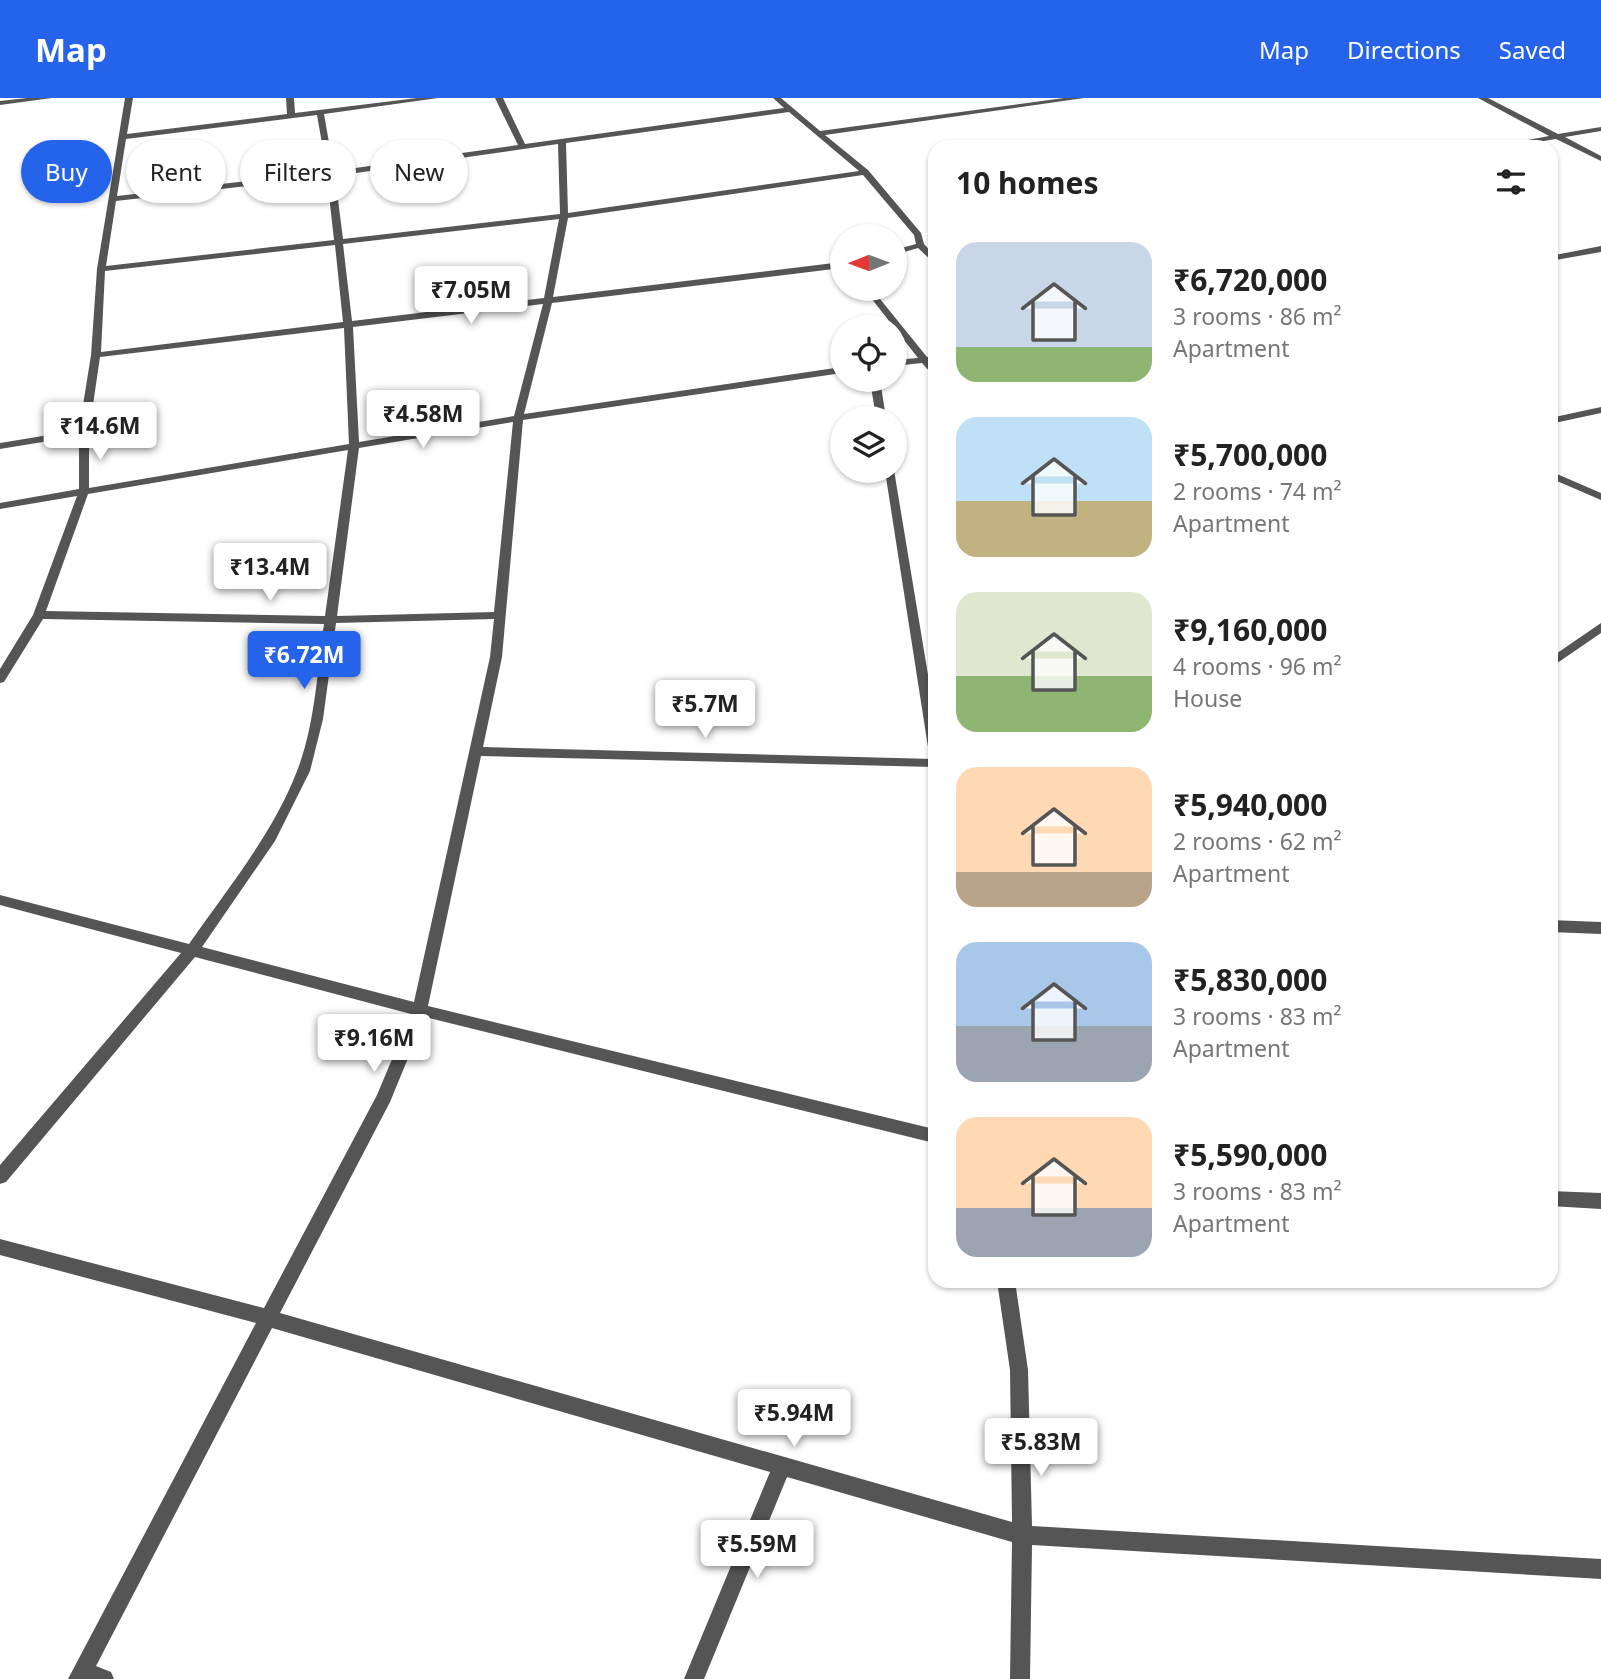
<!DOCTYPE html>
<html lang="en">
<head>
<meta charset="utf-8">
<style>
  :root { --surface:#fff; --page:#f2f2f2; --text:#222; --muted:#767676; --accent:#2563eb }
  body { margin:0; font-family:"Noto Sans",sans-serif; background:var(--page); color:var(--text); height:100vh; display:flex; flex-direction:column; font-size:26px; white-space:nowrap }
  * { box-sizing:border-box; margin:0 }
  p { font-size:23px; color:var(--muted) }
  .icon { flex:none; width:38px; height:38px; fill:none; stroke:currentColor; stroke-width:2; stroke-linecap:round; stroke-linejoin:round }
  .map { position:relative; flex:1; overflow:hidden }
  .panel { position:absolute; left:928px; top:42px; width:630px; height:1148px; display:flex; flex-direction:column; background:var(--surface); border-radius:21px; box-shadow:0 2px 5px #0004 }
  .panel>* { flex:none }
  .hud { position:absolute; left:21px; top:42px; width:665px; height:63px; display:flex; gap:14px }
  .needle { width:46px; rotate:269deg }
  .fabs { position:absolute; left:830px; top:126px; display:grid; gap:14px }
  .fabs a { display:grid; place-items:center; width:77px; height:77px; border-radius:50%; background:var(--surface); box-shadow:0 2px 5px #0004; font-size:35px }
  .price { position:absolute; translate:-50% -60px; padding:0 16px; border-radius:7px; background:#fff; color:#222; font-size:23px; line-height:46px; filter:drop-shadow(0 2px 4px #0008) }
  .price::after { content:''; position:absolute; left:50%; top:42px; width:21px; height:16px; margin-left:-10px; background:inherit; clip-path:polygon(0 0,100% 0,50% 100%) }
  .price.current { background:var(--accent); color:#fff }
  ul { padding:0; list-style:none }
  li { display:flex; align-items:center; gap:21px; height:175px; padding:0 28px }
  li span { display:grid; place-items:center; flex:none; width:196px; height:140px; border-radius:21px; color:#555 }
  li>.icon { margin-inline-start:auto }
  span .icon { width:84px; height:84px; fill:#fffc; stroke-width:1 }
  li b { font-size:30px }
  h2 { display:flex; justify-content:space-between; align-items:center; height:84px; padding:0 28px; font-size:30px }
  .pill { padding:0 24px; border-radius:32px; background:var(--surface); box-shadow:0 2px 5px #0004; font-size:24px; line-height:63px }
  .pill.current { background:var(--accent); color:#fff }
  header { display:flex; align-items:center; gap:42px; box-sizing:border-box; height:98px; padding:0 35px; background:var(--accent); color:#fff }
  header strong { font-size:33px }
  nav { display:flex; gap:38px; margin-inline-start:auto; font-size:24px }
  .map>svg:first-child { display:block }
  .lines { fill:none; stroke-linecap:round; stroke-linejoin:round }
  .minor { fill:#555; fill-rule:evenodd }
</style>
</head>
<body>
<header>
<strong>Map</strong>
<nav><a>Map</a><a>Directions</a><a>Saved</a></nav>
</header>
<div class="map">
<svg width="1601" height="1581" viewBox="0 0 1601 1581">
  <rect width="100%" height="100%" fill="#fff"/>
  <g class="lines">
    <!-- minor -->
    <g class="minor">
      <path d="M27,0H52L0,7V3Z"/>
      <path d="M125,0H133L127,36L287,16L286,0H294L295,15L417,0H438L324,16L334,73L518,47L495,0H503L525,46L784,10L773,0H781L820,33L1064,0H1084L825,37L868,72L921,135L924,146L934,157V165L918,150L894,157V152L916,146L914,137L863,77L568,120L553,199L842,164V170L552,205L524,316L842,269V275L523,322L502,559L483,649L934,661V669L481,658L428,908L934,1031V1045L425,919L390,1004L280,1215L1012,1424L1010,1272L997,1183H1015L1028,1272L1032,1428L1601,1461V1481L1032,1447L1030,1581H1010L1012,1444L787,1379L704,1581H684L770,1374L272,1230L96,1568L111,1574L114,1581H68L256,1225L0,1157V1141L264,1210L377,997L411,916L195,859L6,1084L0,1086V1067L181,855L0,807V797L189,846C226,793 274,734 297,673C315,628 317,574 324,526L43,521L4,584L0,585V571L33,517L77,398L0,411V405L79,391V338L0,351V345L79,332L91,257L97,171ZM789,14L859,73L568,115L566,45ZM317,17L327,74L117,98L126,41ZM558,46L560,116L343,141L335,78ZM327,79L334,142L106,168L116,103ZM559,121L544,200L352,223L343,146ZM335,147L343,224L101,254L105,173ZM543,206L514,318L359,344L353,229ZM344,230L349,346L89,390V334L100,259ZM513,324L494,514L337,518L359,350ZM348,352L325,518L46,513L88,396ZM494,521L490,559L414,904L202,849L275,743L310,673L323,621L336,525Z"/>
      <path d="M1478,0H1488L1558,36L1601,29V33L1565,39L1601,58V63L1556,41L1508,49H1491L1549,38Z"/>
      <path d="M1601,148V154L1550,163V158Z"/>
      <path d="M864,191H872L927,259H934V263L931,264L934,267V276L931,275L922,265L894,268V262L918,260Z"/>
      <path d="M870,282H880L886,320H876Z"/>
      <path d="M1601,309V315L1550,326V320Z"/>
      <path d="M894,372L934,613V653L928,649L885,373Z"/>
      <path d="M1550,373L1601,395V402L1550,380Z"/>
      <path d="M1601,525V535L1550,570V560Z"/>
      <path d="M1550,822L1601,824V836L1550,834Z"/>
      <path d="M1550,1093L1601,1095V1111L1550,1108Z"/>
    </g>
  </g>
</svg>
<div class="fabs">
<a><svg class="needle" viewBox="-14 -14 28 28"><path d="M0-13l5 13h-10z" fill="#e53935"/><path d="M0 13l5-13h-10z" fill="#767676"/></svg></a>
<a><svg class="icon" aria-label="locate" viewBox="0 0 24 24"><circle cx="12" cy="12" r="6"/><path d="M12 2v4M12 18v4M2 12h4M18 12h4"/></svg></a>
<a><svg class="icon" aria-label="layers" viewBox="0 0 24 24"><path d="M12 4l9 5-9 5-9-5zM3 14l9 5 9-5"/></svg></a>
</div>
<b class="price" style="left:471px;top:228px">₹7.05M</b>
<b class="price" style="left:423px;top:352px">₹4.58M</b>
<b class="price" style="left:100px;top:364px">₹14.6M</b>
<b class="price" style="left:270px;top:505px">₹13.4M</b>
<b class="price current" style="left:304px;top:593px">₹6.72M</b>
<b class="price" style="left:705px;top:642px">₹5.7M</b>
<b class="price" style="left:374px;top:976px">₹9.16M</b>
<b class="price" style="left:794px;top:1351px">₹5.94M</b>
<b class="price" style="left:1041px;top:1380px">₹5.83M</b>
<b class="price" style="left:757px;top:1482px">₹5.59M</b>
<div class="hud">
<a class="pill current">Buy</a>
<a class="pill">Rent</a>
<a class="pill">Filters</a>
<a class="pill">New</a>
</div>
<section class="panel">
<h2>10 homes<svg class="icon" aria-label="filters" viewBox="0 0 24 24"><path d="M4 7h16M4 17h16"/><circle cx="9" cy="7" r="2"/><circle cx="15" cy="17" r="2"/></svg></h2>
<ul>
<li><span style="background:linear-gradient(#c9d6e8 75%,#8fb573 0)"><svg class="icon" aria-label="home" viewBox="0 0 24 24"><path d="M3 11l9-7 9 7M6 9v11h12V9"/></svg></span><div><b>₹6,720,000</b><p>3 rooms · 86 m²</p><p>Apartment</p></div></li>
<li><span style="background:linear-gradient(#bfe0f5 60%,#c2b280 0)"><svg class="icon" aria-label="home" viewBox="0 0 24 24"><path d="M3 11l9-7 9 7M6 9v11h12V9"/></svg></span><div><b>₹5,700,000</b><p>2 rooms · 74 m²</p><p>Apartment</p></div></li>
<li><span style="background:linear-gradient(#dfe7d0 60%,#8fb573 0)"><svg class="icon" aria-label="home" viewBox="0 0 24 24"><path d="M3 11l9-7 9 7M6 9v11h12V9"/></svg></span><div><b>₹9,160,000</b><p>4 rooms · 96 m²</p><p>House</p></div></li>
<li><span style="background:linear-gradient(#ffd9b3 75%,#b9a48a 0)"><svg class="icon" aria-label="home" viewBox="0 0 24 24"><path d="M3 11l9-7 9 7M6 9v11h12V9"/></svg></span><div><b>₹5,940,000</b><p>2 rooms · 62 m²</p><p>Apartment</p></div></li>
<li><span style="background:linear-gradient(#a9c7e8 60%,#9aa5b1 0)"><svg class="icon" aria-label="home" viewBox="0 0 24 24"><path d="M3 11l9-7 9 7M6 9v11h12V9"/></svg></span><div><b>₹5,830,000</b><p>3 rooms · 83 m²</p><p>Apartment</p></div></li>
<li><span style="background:linear-gradient(#ffd9b3 65%,#9aa5b1 0)"><svg class="icon" aria-label="home" viewBox="0 0 24 24"><path d="M3 11l9-7 9 7M6 9v11h12V9"/></svg></span><div><b>₹5,590,000</b><p>3 rooms · 83 m²</p><p>Apartment</p></div></li>
</ul>
</section>
</div>
</body>
</html>
